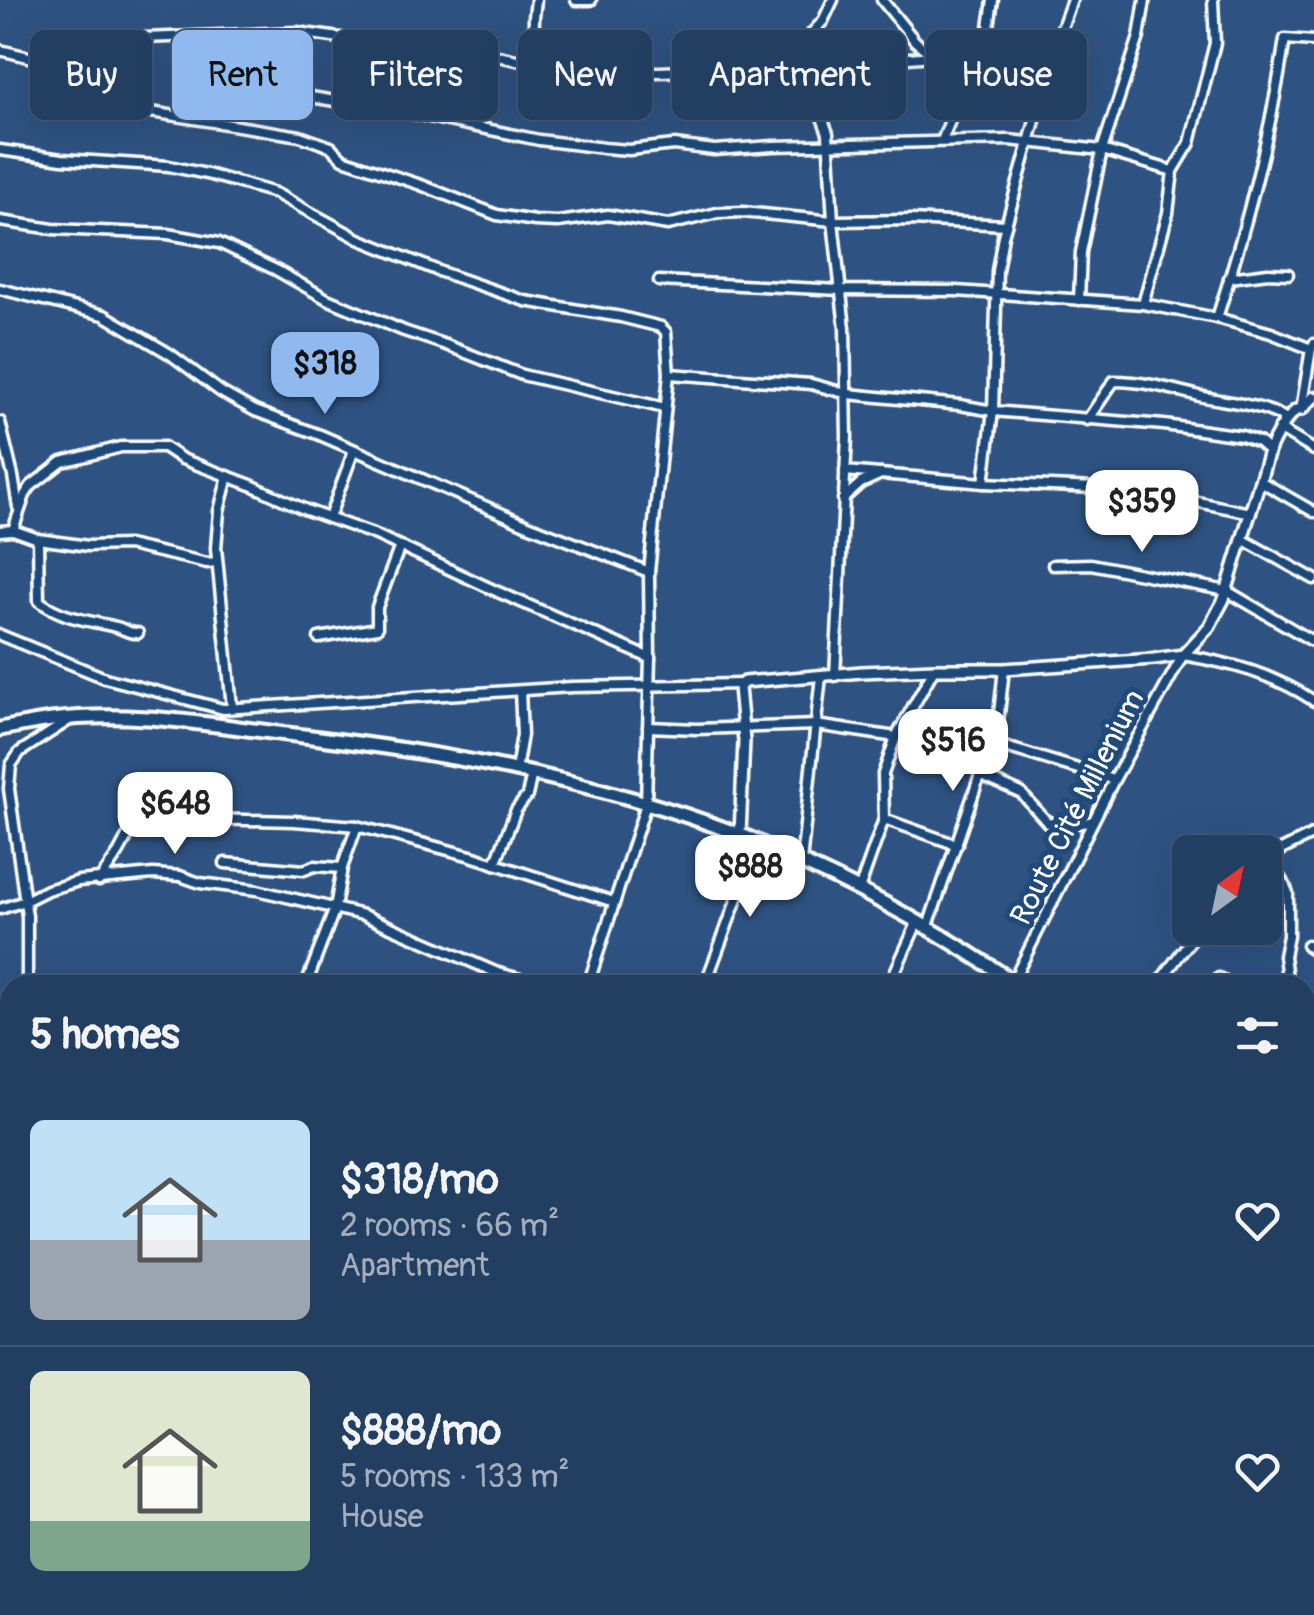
<!DOCTYPE html>
<html lang="en">
<head>
<meta charset="utf-8">
<style>
  :root { --surface:#223e61; --page:#2a4567; --text:#f1f3f6; --muted:#a2aebd; --line:#3f5776; --accent:#90b9f0 }
  body { margin:0; font-family:Pangolin,sans-serif; background:var(--page); color:var(--text); height:100vh; display:flex; flex-direction:column; font-size:38px; white-space:nowrap }
  * { box-sizing:border-box; margin:0 }
  p { font-size:32px; color:var(--muted) }
  .icon { flex:none; width:55px; height:55px; fill:none; stroke:currentColor; stroke-width:2; stroke-linecap:round; stroke-linejoin:round }
  .map { position:relative; flex:1; overflow:hidden }
  .sheet { position:absolute; left:0px; top:975px; width:1315px; height:640px; display:flex; flex-direction:column; background:var(--surface); border-radius:30px 30px 0 0; box-shadow:0 10px 40px #0002,0 0 0 2px var(--line) }
  .sheet>* { flex:none }
  .top-card { position:absolute; left:30px; top:30px; width:1255px; height:90px; display:flex; gap:20px }
  .needle { width:65px; rotate:33deg }
  .tools { position:absolute; left:1172px; top:835px; display:grid; gap:20px }
  .tools a { display:grid; place-items:center; width:110px; height:110px; border-radius:15px; background:var(--surface); box-shadow:0 10px 40px #0002,0 0 0 2px var(--line); font-size:50px }
  .price { position:absolute; translate:-50% -85px; padding:0 22px; border-radius:20px; background:#fff; color:#222; font-size:32px; line-height:65px; filter:drop-shadow(0 2px 5px #0008) }
  .price::after { content:''; position:absolute; left:50%; top:60px; width:30px; height:22px; margin-left:-15px; background:inherit; clip-path:polygon(0 0,100% 0,50% 100%) }
  .price.current { background:var(--accent); color:#111 }
  ul { padding:0; list-style:none }
  li { display:flex; align-items:center; gap:30px; height:250px; padding:0 30px }
  li+li { border-top:2px solid var(--line) }
  li span { display:grid; place-items:center; flex:none; width:280px; height:200px; border-radius:15px; color:#555 }
  li>.icon { margin-inline-start:auto }
  span .icon { width:120px; height:120px; fill:#fffc; stroke-width:1 }
  li b { font-size:42px }
  h2 { display:flex; justify-content:space-between; align-items:center; height:120px; padding:0 30px; font-size:42px }
  .pill { padding:0 35px; border-radius:15px; background:var(--surface); box-shadow:0 10px 40px #0002,0 0 0 2px var(--line); font-size:35px; line-height:90px }
  .pill.current { background:var(--accent); color:#111 }
  .map>svg:first-child { display:block }
  .lines { fill:none; stroke-linecap:round; stroke-linejoin:round }
  .minor-casing { stroke:#fff; stroke-width:15 }
  .tertiary-casing { stroke:#fff; stroke-width:16 }
  .trunk-casing { stroke:#fff; stroke-width:19 }
  .minor { stroke:#1f4a7a; stroke-width:8 }
  .tertiary { stroke:#1f4a7a; stroke-width:9 }
  .trunk { stroke:#1f4a7a; stroke-width:11 }
  .labels { text-anchor:middle; stroke-width:10; stroke-linejoin:round; paint-order:stroke }
  .street-label { font-size:30px; fill:#fff; stroke:#1f4a7a }
</style>
</head>
<body>
<div class="map">
<svg width="1314" height="1615" viewBox="0 0 1314 1615">
  <rect width="100%" height="100%" fill="#2e5281"/>
  <filter id="ink" filterUnits="userSpaceOnUse"><feTurbulence type="fractalNoise" baseFrequency=".01" numOctaves="2"/><feDisplacementMap in="SourceGraphic" scale="20" xChannelSelector="R" yChannelSelector="G"/><feConvolveMatrix kernelMatrix="1 2 1 2 8 2 1 2 1" color-interpolation-filters="sRGB"/></filter>
  <g filter="url(#ink)">
    <g class="lines">
      <!-- minor casing -->
      <g class="minor-casing">
        <g id="minor">
          <path d="M576,0H591"/>
          <path d="M833,0L823,21L812,33L809,66L812,92L828,133L833,221L845,328L847,437L835,676"/>
          <path d="M882,0L915,41L933,56"/>
          <path d="M0,50L61,65L118,39L297,32L461,55L498,56L572,72H660L809,66L933,56L976,63H1031L1047,75"/>
          <path d="M533,65L534,17L536,0"/>
          <path d="M281,92L419,115L539,140L604,148L629,150L674,145L714,150L773,146L1009,140L1102,150L1173,171"/>
          <path d="M38,100L89,102L300,136L331,147L343,159L421,185L497,215L535,221L558,222L608,215L668,225L717,213L743,212L833,221L911,220L1006,225"/>
          <path d="M942,141L962,90L988,34L993,0"/>
          <path d="M0,150L62,159L169,166L211,175L275,193L359,239L441,272L525,301L621,317L661,327L666,332L669,374L649,572L650,658L646,804L588,985"/>
          <path d="M0,221L53,229L168,234L219,243L276,270L327,299L404,331L446,345L522,375L665,408"/>
          <path d="M1229,278L1268,273L1288,274"/>
          <path d="M659,281L840,290L956,291L1143,304L1217,318L1271,333L1311,349"/>
          <path d="M0,289L104,315L170,354L221,392L255,411L320,435L528,525L649,572"/>
          <path d="M1079,300L1081,252L1102,150L1139,37L1145,0"/>
          <path d="M1143,304L1168,213L1173,171L1190,143L1215,43L1213,0"/>
          <path d="M1217,318C1246,228 1271,132 1285,39L1314,41"/>
          <path d="M669,374L811,384L848,394L960,405L993,411L1164,425L1242,436L1259,442L1269,451"/>
          <path d="M1301,410L1311,349L1314,344"/>
          <path d="M1087,420L1114,381C1144,381 1171,389 1199,396C1227,402 1258,404 1283,417V422"/>
          <path d="M0,422L13,476L18,507"/>
          <path d="M1279,429L1314,450"/>
          <path d="M845,471L984,483L1141,490L1250,513"/>
          <path d="M228,476L219,511L216,548L232,707"/>
          <path d="M1260,481L1314,512"/>
          <path d="M984,483L993,411L997,271L1003,236L1043,92L1050,60L1072,0"/>
          <path d="M843,499L861,483L881,474"/>
          <path d="M329,518L354,450"/>
          <path d="M13,530L25,495L31,486L62,462L121,447H164L182,459L251,485L306,510L376,535L498,592L650,658"/>
          <path d="M0,531L13,530L38,539L88,546L128,545L207,563L217,562"/>
          <path d="M38,539L39,601C64,619 87,620 116,627C125,629 128,634 138,633"/>
          <path d="M1242,539L1314,579"/>
          <path d="M1053,565L1091,564L1227,591L1314,642"/>
          <path d="M0,635L105,678L223,709L572,687L742,684"/>
          <path d="M319,638L377,628V607L400,546"/>
          <path d="M648,727L697,729L816,725L896,737"/>
          <path d="M996,744L1114,780"/>
          <path d="M516,770L522,735L520,691"/>
          <path d="M980,775L1021,793L1048,823C1064,821 1079,826 1093,821"/>
          <path d="M884,819L957,845"/>
          <path d="M1265,858L1314,834"/>
          <path d="M1265,860L1283,881L1288,893V936L1284,956L1288,985"/>
          <path d="M801,862L821,676"/>
          <path d="M225,863L304,870L314,866L342,868"/>
          <path d="M495,864L516,810L527,796L532,773"/>
          <path d="M99,881L119,852L135,822C152,816 189,812 205,819L294,821L357,826L471,856L614,902"/>
          <path d="M859,890L884,819L883,774L896,737L934,669"/>
          <path d="M0,909L25,901L47,890L79,881L153,874L180,876L200,883L257,890L363,915L495,972L542,985"/>
          <path d="M928,926L980,775L995,750L1004,669"/>
          <path d="M1307,945L1314,952"/>
          <path d="M709,975L732,985"/>
          <path d="M1013,981L1114,780L1183,655C1231,663 1273,674 1314,701"/>
          <path d="M27,985V916L9,789L11,765L20,752L71,719"/>
          <path d="M193,985H208"/>
          <path d="M306,985L335,908L342,868L357,826"/>
          <path d="M705,985L758,842"/>
          <path d="M889,985L918,921"/>
          <path d="M1157,985L1200,928"/>
          <path d="M1213,985L1219,978L1231,985"/>
          <path d="M1305,1027L1314,1035"/>
          <path d="M0,1034L10,1030"/>
          <path d="M1305,1095L1314,1103"/>
          <path d="M1305,1187L1314,1178"/>
          <path d="M0,1230L10,1235"/>
          <path d="M1305,1350L1314,1346"/>
          <path d="M1305,1400L1314,1455"/>
          <path d="M0,1543L10,1536"/>
          <path d="M208,1605L218,1615"/>
          <path d="M366,1605L372,1615"/>
          <path d="M770,1605L771,1615"/>
          <path d="M1296,1605L1299,1615"/>
          <path d="M131,1615L142,1605"/>
          <path d="M421,1615L441,1605"/>
          <path d="M881,1615V1605"/>
          <path d="M990,1615L995,1605"/>
          <path d="M1072,1615L1075,1605"/>
          <path d="M1151,1615L1155,1605"/>
        </g>
      </g>
      <!-- tertiary casing -->
      <g class="tertiary-casing">
        <path id="tertiary" d="M740,835L744,741L739,687L744,682L862,672L934,669H1004L1154,659L1183,655L1209,627L1224,599L1269,451C1276,435 1283,422 1296,410H1301L1314,397"/>
      </g>
      <!-- trunk casing -->
      <g class="trunk-casing">
        <g id="trunk">
          <path d="M0,729C17,726 35,722 52,720C131,710 209,725 287,734C441,752 593,779 738,834C762,843 784,854 807,865C882,899 951,939 1018,985"/>
          <path d="M1305,1237L1314,1248"/>
        </g>
      </g>
      <!-- minor -->
      <use href="#minor" class="minor"/>
      <!-- tertiary -->
      <use href="#tertiary" class="tertiary"/>
      <!-- trunk -->
      <use href="#trunk" class="trunk"/>
    </g>
  </g>
  <g class="labels">
    <!-- street labels -->
    <g class="street-label">
      <text transform="translate(1077 807) rotate(-63)" y="10">Route Cité Millenium</text>
    </g>
  </g>
</svg>
<div class="tools">
<a><svg class="needle" viewBox="-14 -14 28 28"><path d="M0-13l5 13h-10z" fill="#e53935"/><path d="M0 13l5-13h-10z" fill="#a2aebd"/></svg></a>
</div>
<b class="price current" style="left:325px;top:417px">$318</b>
<b class="price" style="left:1142px;top:555px">$359</b>
<b class="price" style="left:953px;top:794px">$516</b>
<b class="price" style="left:175px;top:857px">$648</b>
<b class="price" style="left:750px;top:920px">$888</b>
<div class="top-card">
<a class="pill">Buy</a>
<a class="pill current">Rent</a>
<a class="pill">Filters</a>
<a class="pill">New</a>
<a class="pill">Apartment</a>
<a class="pill">House</a>
</div>
<section class="sheet">
<h2>5 homes<svg class="icon" aria-label="filters" viewBox="0 0 24 24"><path d="M4 7h16M4 17h16"/><circle cx="9" cy="7" r="2"/><circle cx="15" cy="17" r="2"/></svg></h2>
<ul>
<li><span style="background:linear-gradient(#bfe0f5 60%,#9aa5b1 0)"><svg class="icon" aria-label="home" viewBox="0 0 24 24"><path d="M3 11l9-7 9 7M6 9v11h12V9"/></svg></span><div><b>$318/mo</b><p>2 rooms · 66 m²</p><p>Apartment</p></div><svg class="icon" aria-label="heart" viewBox="0 0 24 24"><path d="M12 20l-8-8c-3-5 5-10 8-4 3-6 11-1 8 4z"/></svg></li>
<li><span style="background:linear-gradient(#dfe7d0 75%,#7fa58c 0)"><svg class="icon" aria-label="home" viewBox="0 0 24 24"><path d="M3 11l9-7 9 7M6 9v11h12V9"/></svg></span><div><b>$888/mo</b><p>5 rooms · 133 m²</p><p>House</p></div><svg class="icon" aria-label="heart" viewBox="0 0 24 24"><path d="M12 20l-8-8c-3-5 5-10 8-4 3-6 11-1 8 4z"/></svg></li>
</ul>
</section>
</div>
</body>
</html>
